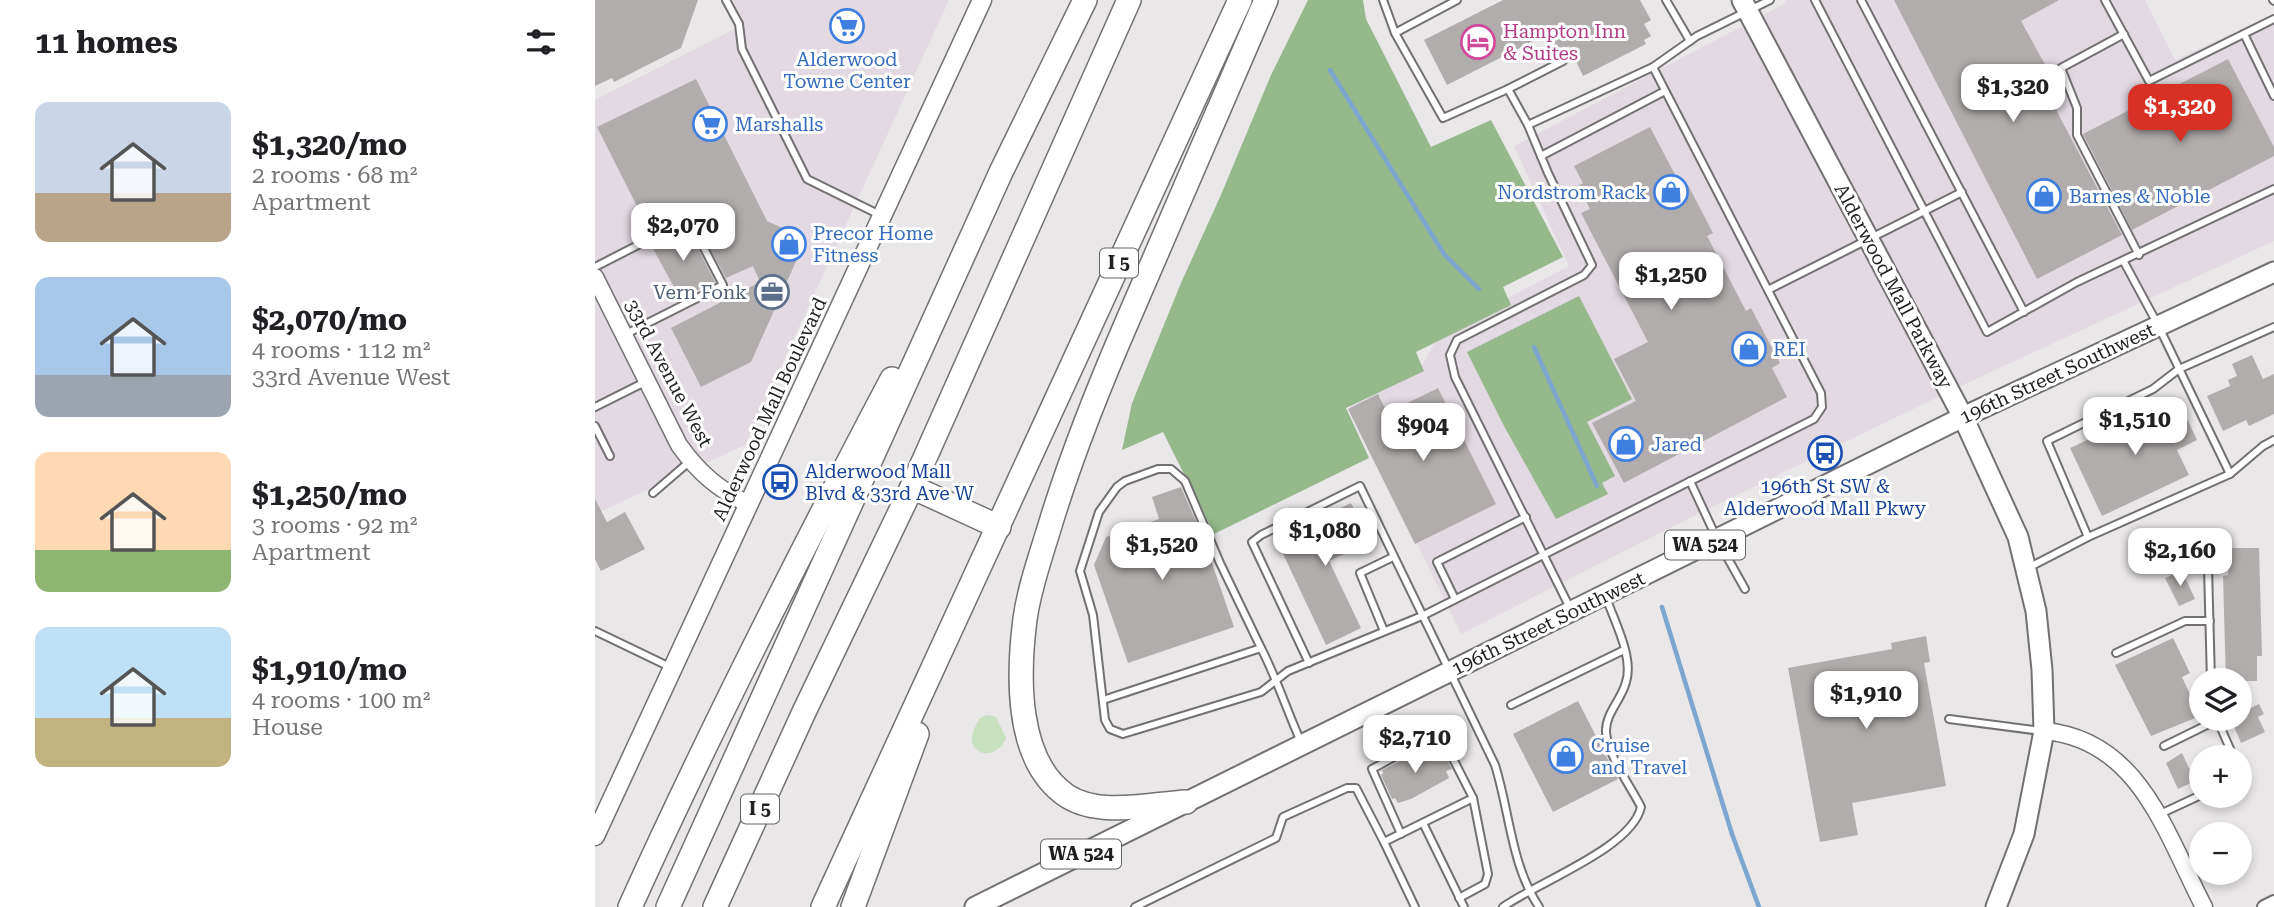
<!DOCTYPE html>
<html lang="en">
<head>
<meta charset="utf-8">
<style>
  :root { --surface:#fff; --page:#f6f6f6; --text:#202124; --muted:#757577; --accent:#d93025 }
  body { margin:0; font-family:"Roboto Serif",serif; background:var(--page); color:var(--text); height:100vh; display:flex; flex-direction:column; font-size:26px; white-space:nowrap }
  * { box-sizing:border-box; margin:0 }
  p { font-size:23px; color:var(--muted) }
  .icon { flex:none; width:38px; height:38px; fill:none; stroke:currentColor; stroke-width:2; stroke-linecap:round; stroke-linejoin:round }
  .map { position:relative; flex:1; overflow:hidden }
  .details { display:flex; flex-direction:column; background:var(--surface); width:595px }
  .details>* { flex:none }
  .controls { position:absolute; left:1594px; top:668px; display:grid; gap:14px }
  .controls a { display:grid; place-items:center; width:63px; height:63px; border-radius:50%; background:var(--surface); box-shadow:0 4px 10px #0003; font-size:35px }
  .price { position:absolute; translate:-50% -60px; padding:0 16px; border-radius:14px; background:#fff; color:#222; font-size:23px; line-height:46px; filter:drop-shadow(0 2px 4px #0008) }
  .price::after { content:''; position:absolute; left:50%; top:42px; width:21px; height:16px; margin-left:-10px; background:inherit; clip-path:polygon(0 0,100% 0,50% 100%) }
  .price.active { background:var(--accent); color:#fff }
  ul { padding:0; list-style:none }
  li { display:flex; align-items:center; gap:21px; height:175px; padding:0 35px }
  li span { display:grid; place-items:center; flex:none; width:196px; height:140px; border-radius:14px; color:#555 }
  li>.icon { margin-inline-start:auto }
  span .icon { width:84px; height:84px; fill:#fffc; stroke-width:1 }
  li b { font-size:30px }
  h2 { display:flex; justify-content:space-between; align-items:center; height:84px; padding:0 35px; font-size:30px }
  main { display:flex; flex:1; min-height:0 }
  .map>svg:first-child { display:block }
  .built { fill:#e2d9e2 }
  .green { fill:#c7e1bf }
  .forest { fill:#95b98b }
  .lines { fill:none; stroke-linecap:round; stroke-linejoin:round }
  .stream { stroke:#7da6cf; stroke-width:4.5 }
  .building { fill:#b1adac }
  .service-casing { stroke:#737072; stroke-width:10 }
  .minor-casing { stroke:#737072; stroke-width:16 }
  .tertiary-casing { stroke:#737072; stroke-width:19 }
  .secondary-casing { stroke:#737072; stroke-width:21 }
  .primary-casing { stroke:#737072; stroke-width:23 }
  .motorway-casing { stroke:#737072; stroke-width:26 }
  .service { stroke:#fff; stroke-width:6 }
  .minor { stroke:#fff; stroke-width:12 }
  .tertiary { stroke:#fff; stroke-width:16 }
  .secondary { stroke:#fff; stroke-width:18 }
  .primary { stroke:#fff; stroke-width:19 }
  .motorway { stroke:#fff; stroke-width:23 }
  .labels { text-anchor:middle; stroke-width:6; stroke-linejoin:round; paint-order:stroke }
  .shield { fill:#fff; stroke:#636263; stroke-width:2 }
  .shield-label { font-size:18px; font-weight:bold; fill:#201f20 }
  .hotel-label { font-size:19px; fill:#b23c85; stroke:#fff; text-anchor:start }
  .shop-label { font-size:19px; fill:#366cbe; stroke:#fff; text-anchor:start }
  .street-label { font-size:19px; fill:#201f20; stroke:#fff }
  .service-label { font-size:19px; fill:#4e5e75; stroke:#fff; text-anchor:end }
  .transit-label { font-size:19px; fill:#164399; stroke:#fff; text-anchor:start }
</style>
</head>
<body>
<main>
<section class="details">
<h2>11 homes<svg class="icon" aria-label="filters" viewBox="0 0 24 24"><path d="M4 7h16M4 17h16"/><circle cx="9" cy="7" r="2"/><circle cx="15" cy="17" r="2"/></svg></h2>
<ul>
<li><span style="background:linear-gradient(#c9d6e8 65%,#b9a48a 0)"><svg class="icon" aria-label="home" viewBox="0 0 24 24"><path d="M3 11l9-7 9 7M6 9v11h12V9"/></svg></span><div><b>$1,320/mo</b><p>2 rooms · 68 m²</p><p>Apartment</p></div></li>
<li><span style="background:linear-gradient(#a9c7e8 70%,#9aa5b1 0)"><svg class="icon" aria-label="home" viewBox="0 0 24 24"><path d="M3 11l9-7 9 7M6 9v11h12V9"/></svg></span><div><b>$2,070/mo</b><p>4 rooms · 112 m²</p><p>33rd Avenue West</p></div></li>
<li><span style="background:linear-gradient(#ffd9b3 70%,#8fb573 0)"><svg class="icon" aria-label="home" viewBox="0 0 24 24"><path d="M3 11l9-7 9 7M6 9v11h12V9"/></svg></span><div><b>$1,250/mo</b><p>3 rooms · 92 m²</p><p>Apartment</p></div></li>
<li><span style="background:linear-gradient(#bfe0f5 65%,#c2b280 0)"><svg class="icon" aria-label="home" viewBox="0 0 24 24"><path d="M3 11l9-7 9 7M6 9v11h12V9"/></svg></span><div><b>$1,910/mo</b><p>4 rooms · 100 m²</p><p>House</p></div></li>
</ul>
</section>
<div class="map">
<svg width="1679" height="907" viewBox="0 0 1679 907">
  <rect width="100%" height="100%" fill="#eae7e9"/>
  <!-- built -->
  <g class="built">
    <path d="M138,0H354L150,445L0,514V100L149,24Z"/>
    <path d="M1190,0H1550L1580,60L1679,14V241L1355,391L1081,525L866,634L755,405L826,368L844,334L974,266L919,146L1191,3Z"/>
  </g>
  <!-- green -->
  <path class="green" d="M394,715L401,717L411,738C400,765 365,753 381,725C384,718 387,716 394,715Z"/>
  <!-- forest -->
  <g class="forest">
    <path d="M713,0H768L771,19L836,147L896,120L968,257L908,287L916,305L821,352L829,371L751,408L774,458L619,534L568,432L527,450L537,403L586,283L625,197L676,75Z"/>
    <path d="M984,296L1037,399L992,422L1020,476L1007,483L1013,494L961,519L909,426L872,352Z"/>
  </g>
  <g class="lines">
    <!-- stream -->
    <g class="stream">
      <path d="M735,70L849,254L884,289"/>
      <path d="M939,347L1002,486"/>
      <path d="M1067,607L1137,834L1164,907"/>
    </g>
  </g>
  <!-- building -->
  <g class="building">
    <path d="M0,0H103L86,48L19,82L17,78L0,86Z"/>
    <path d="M908,0H1045L1056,20L1049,24L1056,36L1049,40L1051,44L988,76L974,46L956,55L946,37L852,85L829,40Z"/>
    <path d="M1299,0H1464L1426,21L1458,79L1448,85L1527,235L1442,279Z"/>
    <path d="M1633,59L1679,147V156L1537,230L1488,134Z"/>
    <path d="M101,79L172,221L211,239L156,362L106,387L76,328L165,282L158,266L131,278L96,214L55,232L2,127Z"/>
    <path d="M1055,127L1087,188L1093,185L1118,233L1112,236L1151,311L1156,308L1185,363L1177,368L1192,397L1029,483L997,423L1041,401L1019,359L1053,342L986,213L995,209L983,186L988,183L979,166Z"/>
    <path d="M92,227L120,282L85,298L56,245Z"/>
    <path d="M1657,355L1668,379L1679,374V414L1654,426L1651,420L1628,431L1612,396L1635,386L1633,380L1642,376L1637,364Z"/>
    <path d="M843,388L901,504L820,544L753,409L783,394L792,413Z"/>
    <path d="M1582,398L1602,440L1582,450L1594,475L1507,516L1475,448Z"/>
    <path d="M586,487L608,537L639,627L533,663L499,565L511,537L564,519L557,497Z"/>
    <path d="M0,499L12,522L30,512L50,549L6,571L0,559Z"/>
    <path d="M756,503L775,542L734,561L766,628L731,645L681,539Z"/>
    <path d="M1635,548H1664L1667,656H1662V681H1631L1628,576L1633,575Z"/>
    <path d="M1587,571L1600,599L1584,606L1570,578Z"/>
    <path d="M1331,636L1335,662L1329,663L1351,786L1257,803L1263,835L1225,842L1193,668L1297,649L1296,643Z"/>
    <path d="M1578,638L1595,673L1587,677L1605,716L1556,736L1520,665Z"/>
    <path d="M983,701L1023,779L958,812L918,734Z"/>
    <path d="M1664,704L1669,714L1663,717L1670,732L1646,743L1636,719H1645V713Z"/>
    <path d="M831,748L837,759L845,755L847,760L851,758L857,769L851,771L854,778L816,799L803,803L800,798L797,799L786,775L788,773L787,770Z"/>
    <path d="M1587,753L1600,781L1583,789L1571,763Z"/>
  </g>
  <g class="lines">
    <!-- service casing -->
    <g class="service-casing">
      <g id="service">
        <path d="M131,0L144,24L147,49L212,179L285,215"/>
        <path d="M788,0L800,33L862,0"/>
        <path d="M1071,0L1095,41"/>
        <path d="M1220,0L1392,332L1482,282L1679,189"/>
        <path d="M1266,0L1429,312"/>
        <path d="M1510,0L1554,81L1679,19"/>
        <path d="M1678,0L1679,1"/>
        <path d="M800,33L848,118L913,89L933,125L953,173L997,265L989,275L862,340L855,355L860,377L975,608"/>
        <path d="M1529,34L1466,68L1482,108V135L1544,255"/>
        <path d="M1649,34L1679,96"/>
        <path d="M913,89L968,61"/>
        <path d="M933,125L1058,67L1102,36L1175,0"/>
        <path d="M946,156L1070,91"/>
        <path d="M0,267L94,219L128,285L31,334"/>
        <path d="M1173,290L1367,192"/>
        <path d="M0,407L50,382"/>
        <path d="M0,426L15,456"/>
        <path d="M1635,474L1668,446L1679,440"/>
        <path d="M1095,481L1122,539L1150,589"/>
        <path d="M58,493L94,462"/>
        <path d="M1493,537L1452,441L1558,389L1584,369L1679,327"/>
        <path d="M1433,568L1493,537L1635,474L1563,325L1529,262"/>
        <path d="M1613,568L1616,681"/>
        <path d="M860,599L842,562L931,517"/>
        <path d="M0,631L77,668"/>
        <path d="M789,631L765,573L798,557"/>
        <path d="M666,648L625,563L590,481L576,469H563L530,481L522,487L504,512L485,571L498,615L510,720L515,729L528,734L666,692L693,671L827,616L1219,419L1227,407L1226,393L1058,67"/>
        <path d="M1521,653L1590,621H1615"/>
        <path d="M714,663L657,542L666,535L765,486L900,765C915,813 916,865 944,907"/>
        <path d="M508,700L666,648C682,679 692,711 706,742"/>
        <path d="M916,705L1029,650"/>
        <path d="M1354,719L1446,731"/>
        <path d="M1622,719L1639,758"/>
        <path d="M1569,746L1622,720"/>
        <path d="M1563,815L1606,795"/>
        <path d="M828,823L869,907"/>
        <path d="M806,834L777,769L834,738L848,739L878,798L893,874L890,884L864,898"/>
        <path d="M540,907L681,838L688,817L752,788H761L789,842"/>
        <path d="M820,907L789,842L878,798"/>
        <path d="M908,907C943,882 1037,848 1046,807C1036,787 1012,754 1011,732C1010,714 1027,699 1031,682C1039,657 1019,621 1011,597"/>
      </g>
    </g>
    <!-- minor casing -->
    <g class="minor-casing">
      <path id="minor" d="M1669,907L1679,902"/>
    </g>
    <!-- tertiary casing -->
    <g class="tertiary-casing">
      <g id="tertiary">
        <path d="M0,277L84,445C104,473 123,489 153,504"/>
        <path d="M1449,731C1544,739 1571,834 1609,907"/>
      </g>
    </g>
    <!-- secondary casing -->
    <g class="secondary-casing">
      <path id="secondary" d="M0,836L387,0"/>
    </g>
    <!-- primary casing -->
    <g class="primary-casing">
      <g id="primary">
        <path d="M1147,0L1368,417L1423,537L1441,611L1447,670L1449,731L1429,834L1401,907"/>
        <path d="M380,907L1368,417L1679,272"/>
      </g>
    </g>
    <!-- motorway casing -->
    <g class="motorway-casing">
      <g id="motorway">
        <path d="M317,487L404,527"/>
        <path d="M591,802C555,804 504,817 472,796C420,761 423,674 430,619C434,590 444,561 453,532C475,458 504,386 535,315C580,210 625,105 671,0"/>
        <path d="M35,907C116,728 205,553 297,379"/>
        <path d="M73,907L406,172L490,0"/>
        <path d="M120,907L209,712L317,487L534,0"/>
        <path d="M228,907L645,0"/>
        <path d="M258,907L322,734"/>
      </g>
    </g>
    <!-- service -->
    <use href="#service" class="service"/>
    <!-- minor -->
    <use href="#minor" class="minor"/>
    <!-- tertiary -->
    <use href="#tertiary" class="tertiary"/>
    <!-- secondary -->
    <use href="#secondary" class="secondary"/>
    <!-- primary -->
    <use href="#primary" class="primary"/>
    <!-- motorway -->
    <use href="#motorway" class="motorway"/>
  </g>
  <!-- icons -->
  <defs>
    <g id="supermarket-ring" transform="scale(1.75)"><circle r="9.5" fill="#fff" stroke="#3f7fe0" stroke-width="1.5"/><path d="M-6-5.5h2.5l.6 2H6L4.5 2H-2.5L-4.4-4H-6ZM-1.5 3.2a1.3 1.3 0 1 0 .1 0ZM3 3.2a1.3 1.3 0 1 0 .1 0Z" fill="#3f7fe0"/></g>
    <g id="hotel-ring" transform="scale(1.75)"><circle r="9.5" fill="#fff" stroke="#d1479c" stroke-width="1.5"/><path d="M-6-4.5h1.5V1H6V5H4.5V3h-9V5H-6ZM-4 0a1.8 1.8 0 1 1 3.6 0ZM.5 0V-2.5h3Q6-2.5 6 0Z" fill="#d1479c"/></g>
    <g id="shop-ring" transform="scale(1.75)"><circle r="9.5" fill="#fff" stroke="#3f7fe0" stroke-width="1.5"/><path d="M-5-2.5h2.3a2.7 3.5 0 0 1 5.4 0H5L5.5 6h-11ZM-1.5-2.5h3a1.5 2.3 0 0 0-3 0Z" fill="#3f7fe0"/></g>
    <g id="office-ring" transform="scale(1.75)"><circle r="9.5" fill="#fff" stroke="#5c6f8a" stroke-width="1.5"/><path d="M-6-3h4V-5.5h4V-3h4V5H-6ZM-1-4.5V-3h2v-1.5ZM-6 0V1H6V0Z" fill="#5c6f8a"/></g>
    <g id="bus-ring" transform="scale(1.75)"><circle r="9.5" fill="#fff" stroke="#1a4fb4" stroke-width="1.5"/><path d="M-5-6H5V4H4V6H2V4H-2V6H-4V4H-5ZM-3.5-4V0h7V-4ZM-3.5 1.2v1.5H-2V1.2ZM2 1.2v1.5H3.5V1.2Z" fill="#1a4fb4"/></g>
  </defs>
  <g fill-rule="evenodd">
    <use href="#supermarket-ring" x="252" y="26"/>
    <use href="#hotel-ring" x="883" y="42"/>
    <use href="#supermarket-ring" x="115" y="124"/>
    <use href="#shop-ring" x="1076" y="192"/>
    <use href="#shop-ring" x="1449" y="196"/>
    <use href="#shop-ring" x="194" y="244"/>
    <use href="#office-ring" x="177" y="292"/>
    <use href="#shop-ring" x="1154" y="349"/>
    <use href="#shop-ring" x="1031" y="444"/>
    <use href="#bus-ring" x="1230" y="453"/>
    <use href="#bus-ring" x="185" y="482"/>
    <use href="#shop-ring" x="971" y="756"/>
  </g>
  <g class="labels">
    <!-- shield labels -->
    <g class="shield">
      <rect x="505" y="248.5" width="38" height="29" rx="5"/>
      <rect x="1070" y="530.5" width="80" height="29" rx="5"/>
      <rect x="146" y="794.5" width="38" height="29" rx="5"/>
      <rect x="446" y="839.5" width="80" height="29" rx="5"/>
    </g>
    <g class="shield-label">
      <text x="524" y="269">I 5</text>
      <text x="1110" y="551">WA 524</text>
      <text x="165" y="815">I 5</text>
      <text x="486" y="860">WA 524</text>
    </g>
    <!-- hotel labels -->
    <g class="hotel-label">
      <text x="908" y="38">Hampton Inn<tspan x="908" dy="22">&amp; Suites</tspan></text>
    </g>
    <!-- shop labels -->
    <g class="shop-label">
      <text x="252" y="66" text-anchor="middle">Alderwood<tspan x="252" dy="22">Towne Center</tspan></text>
      <text x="140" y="131">Marshalls</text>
      <text x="1052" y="199" text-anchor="end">Nordstrom Rack</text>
      <text x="1474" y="203">Barnes &amp; Noble</text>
      <text x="218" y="240">Precor Home<tspan x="218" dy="22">Fitness</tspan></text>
      <text x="1178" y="356">REI</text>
      <text x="1056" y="451">Jared</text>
      <text x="996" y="752">Cruise<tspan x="996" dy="22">and Travel</tspan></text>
    </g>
    <!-- street labels -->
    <g class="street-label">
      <text transform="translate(1299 286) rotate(62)" y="7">Alderwood Mall Parkway</text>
      <text transform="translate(74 373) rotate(62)" y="7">33rd Avenue West</text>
      <text transform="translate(1462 373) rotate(-25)" y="7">196th Street Southwest</text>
      <text transform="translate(174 409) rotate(-65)" y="7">Alderwood Mall Boulevard</text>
      <text transform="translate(953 623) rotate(-26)" y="7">196th Street Southwest</text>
    </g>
    <!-- service labels -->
    <g class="service-label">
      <text x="152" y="299">Vern Fonk</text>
    </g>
    <!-- transit labels -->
    <g class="transit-label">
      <text x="210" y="478">Alderwood Mall<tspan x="210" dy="22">Blvd &amp; 33rd Ave W</tspan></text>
      <text x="1230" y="493" text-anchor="middle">196th St SW &amp;<tspan x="1230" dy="22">Alderwood Mall Pkwy</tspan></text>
    </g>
  </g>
</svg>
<div class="controls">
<a><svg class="icon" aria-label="layers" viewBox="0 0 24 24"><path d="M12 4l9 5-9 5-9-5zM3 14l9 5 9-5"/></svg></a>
<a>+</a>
<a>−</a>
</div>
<b class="price" style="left:1418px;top:124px">$1,320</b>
<b class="price active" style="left:1585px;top:144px">$1,320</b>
<b class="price" style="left:88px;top:263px">$2,070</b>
<b class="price" style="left:1076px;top:312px">$1,250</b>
<b class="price" style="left:1540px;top:457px">$1,510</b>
<b class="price" style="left:828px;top:463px">$904</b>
<b class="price" style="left:730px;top:568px">$1,080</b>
<b class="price" style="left:567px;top:582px">$1,520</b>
<b class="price" style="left:1585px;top:588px">$2,160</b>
<b class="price" style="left:1271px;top:731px">$1,910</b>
<b class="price" style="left:820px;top:775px">$2,710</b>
</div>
</main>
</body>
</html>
